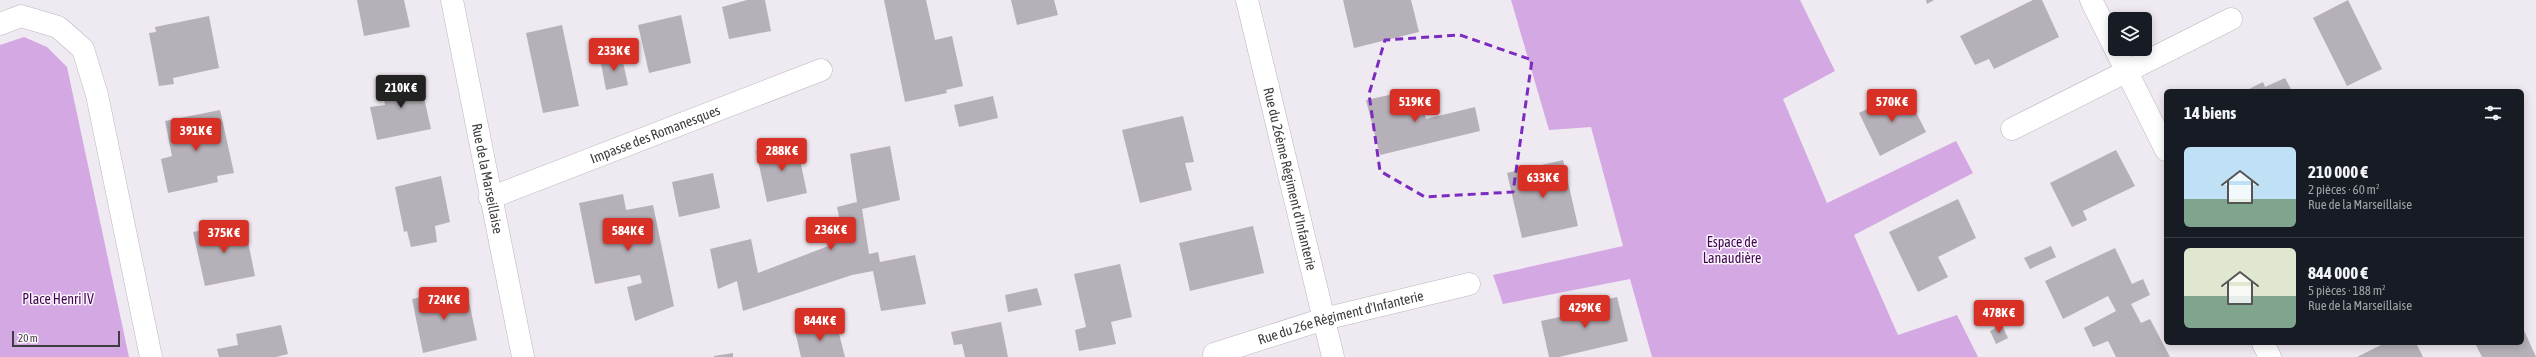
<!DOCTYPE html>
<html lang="fr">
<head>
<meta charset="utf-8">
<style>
  :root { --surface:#171b24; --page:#242831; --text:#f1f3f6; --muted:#9ea1a6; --line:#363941; --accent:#d93025 }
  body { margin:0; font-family:"Asap Condensed",sans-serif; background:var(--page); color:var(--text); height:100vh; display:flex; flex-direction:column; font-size:15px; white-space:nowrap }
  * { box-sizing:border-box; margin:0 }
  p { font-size:13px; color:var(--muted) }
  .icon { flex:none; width:22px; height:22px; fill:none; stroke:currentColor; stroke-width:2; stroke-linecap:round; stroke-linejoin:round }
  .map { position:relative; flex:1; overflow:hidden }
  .panel { position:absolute; left:2164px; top:89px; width:360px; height:256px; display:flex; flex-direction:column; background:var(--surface); border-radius:6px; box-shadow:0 2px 10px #0003 }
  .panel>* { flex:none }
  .fabs { position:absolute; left:2108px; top:12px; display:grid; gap:8px }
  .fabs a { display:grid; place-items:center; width:44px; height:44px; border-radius:6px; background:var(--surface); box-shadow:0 2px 10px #0003; font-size:20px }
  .scale { position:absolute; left:12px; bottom:10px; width:108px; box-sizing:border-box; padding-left:4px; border:2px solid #3f3c3f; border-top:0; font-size:11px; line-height:14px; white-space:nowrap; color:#3f3c3f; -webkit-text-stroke:3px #fdf6ff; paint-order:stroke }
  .price { position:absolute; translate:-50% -34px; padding:0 9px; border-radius:4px; background:var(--accent); color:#fff; font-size:13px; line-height:26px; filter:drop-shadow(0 1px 2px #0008) }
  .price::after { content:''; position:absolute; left:50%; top:24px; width:12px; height:9px; margin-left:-6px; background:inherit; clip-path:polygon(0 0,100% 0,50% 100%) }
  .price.selected { background:#222; color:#fff }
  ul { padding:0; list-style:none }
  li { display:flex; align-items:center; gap:12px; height:100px; padding:0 20px }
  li+li { border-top:1px solid var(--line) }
  li span { display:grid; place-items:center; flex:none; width:112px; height:80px; border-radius:6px; color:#555 }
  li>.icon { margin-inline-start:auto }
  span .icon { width:48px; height:48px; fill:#fffc; stroke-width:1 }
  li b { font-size:17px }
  h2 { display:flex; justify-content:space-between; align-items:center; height:48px; padding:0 20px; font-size:17px }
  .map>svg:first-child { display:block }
  .green { fill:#d4a8e2 }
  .building { fill:#b6b0b8 }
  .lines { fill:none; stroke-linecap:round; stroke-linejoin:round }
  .lane-casing { stroke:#bcb6be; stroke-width:23 }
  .street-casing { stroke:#bcb6be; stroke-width:23 }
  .lane { stroke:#fff; stroke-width:22 }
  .street { stroke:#fff; stroke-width:22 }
  .marked { fill:none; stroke:#7b2cbf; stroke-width:3; stroke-dasharray:8 5; stroke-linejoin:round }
  .labels { text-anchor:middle; stroke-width:3; stroke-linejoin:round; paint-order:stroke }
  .street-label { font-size:14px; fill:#3f3c3f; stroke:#fdf6ff }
  .park-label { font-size:14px; fill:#420751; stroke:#fdf6ff }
</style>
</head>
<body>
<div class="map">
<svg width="2536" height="357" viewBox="0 0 2536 357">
  <rect width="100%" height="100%" fill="#efe9f1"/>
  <!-- green -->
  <g class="green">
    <path d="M1511,0H1800L1835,71L1783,99L1827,203L1956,141L1973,173L1854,235L1898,335L1957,315L1978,357H1652L1630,279L1503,304L1493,275L1623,246L1591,127L1549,130Z"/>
    <path d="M24,37L47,47L67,67L129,357H0V45Z"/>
  </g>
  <!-- building -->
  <g class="building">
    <path d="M357,0H404L410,27L364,36Z"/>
    <path d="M747,0H765L771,31L729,39L722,7Z"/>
    <path d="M884,0H926L935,40L952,36L963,86L946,90L947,93L905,102Z"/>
    <path d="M1011,0H1054L1058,15L1017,25Z"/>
    <path d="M1343,0H1411L1419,32L1354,48Z"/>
    <path d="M1926,0H1934L1927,4Z"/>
    <path d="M2033,0H2042L2059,37L1994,69L1989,59L1975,65L1960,36Z"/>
    <path d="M2348,0L2382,69L2347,86L2313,18Z"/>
    <path d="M681,15L691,63L649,73L638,25Z"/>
    <path d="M209,16L219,68L173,78L174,84L159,86L149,33L156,32L155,27Z"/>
    <path d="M562,25L579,106L543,113L526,33Z"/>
    <path d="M621,53L628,85L606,90L600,58Z"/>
    <path d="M419,75L431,129L377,140L370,107L385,105L381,82Z"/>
    <path d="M2285,78L2292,91H2245L2263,82L2265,87Z"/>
    <path d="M1417,89L1426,119L1475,107L1480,131L1380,155L1366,100Z"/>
    <path d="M1905,90L1926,132L1880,156L1859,113Z"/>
    <path d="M993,96L998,118L959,127L954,105Z"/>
    <path d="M220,110L234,173L217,176L218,182L168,193L161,159L172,156L165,121Z"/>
    <path d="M1183,116L1194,162L1185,163L1192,190L1140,203L1122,130Z"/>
    <path d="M796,141L807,193L767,202L756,151Z"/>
    <path d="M890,146L900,200L862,209L869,254L878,252L880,262L915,255L926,304L881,311L873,271L852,275L743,311L737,281L718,289L710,249L751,239L758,273L844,240L837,207L857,202L850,154Z"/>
    <path d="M2116,150L2135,186L2083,211L2087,220L2072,227L2050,183Z"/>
    <path d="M1563,160L1578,226L1522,238L1507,173Z"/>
    <path d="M713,173L720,208L679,217L672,182Z"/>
    <path d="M441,176L450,222L435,226L437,242L411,247L407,231L404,232L395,187Z"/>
    <path d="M623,194L626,210L653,205L674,306L635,321L627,287L642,283L640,275L595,284L579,203Z"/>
    <path d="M1958,199L1976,238L1938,257L1948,277L1918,292L1889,232Z"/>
    <path d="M244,222L255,276L205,286L193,232Z"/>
    <path d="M1253,226L1264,273L1190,291L1179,243Z"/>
    <path d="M2051,246L2056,257L2030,269L2024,258Z"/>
    <path d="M2115,248L2132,284L2143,279L2150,295L2131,304L2141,323L2150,319L2170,357H2116L2108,341L2093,347L2084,328L2116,311L2108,296L2063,319L2045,281Z"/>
    <path d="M1120,264L1132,317L1111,322L1116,344L1079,351L1075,330L1086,327L1074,274Z"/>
    <path d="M1037,288L1042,305L1008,312L1005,295Z"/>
    <path d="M456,290L459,298L468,296L477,340L423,353L412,299Z"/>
    <path d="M1617,297L1628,341L1559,357H1549L1541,321L1574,314L1573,308Z"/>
    <path d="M836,322L845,357H801L795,331Z"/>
    <path d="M1001,322L1008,357H965L962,344L954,345L951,332Z"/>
    <path d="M281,325L288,354L276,357H219L217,349L238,345L236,334Z"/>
    <path d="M2002,325L2008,338L1996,344L1990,331Z"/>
    <path d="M2522,326L2536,357H2482L2475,343H2522Z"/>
    <path d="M2385,343H2416L2423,357H2357Z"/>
    <path d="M733,353V357H714V356Z"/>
  </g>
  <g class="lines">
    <!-- lane casing -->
    <g class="lane-casing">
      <g id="lane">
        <path d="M2012,129L2231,19"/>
        <path id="s1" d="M490,198L821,70"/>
        <path id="s2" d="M1214,354L1324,319L1469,284"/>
      </g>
    </g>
    <!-- street casing -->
    <g class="street-casing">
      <g id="street">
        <path id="s3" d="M452,0L523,357"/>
        <path id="s4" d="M1247,0L1333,357"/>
        <path d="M2091,0L2166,150"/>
        <path d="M0,24L21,16L58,27L83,49L97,95L151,357"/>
        <path d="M2263,343L2270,357"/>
      </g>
    </g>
    <!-- lane -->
    <use href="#lane" class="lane"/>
    <!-- street -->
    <use href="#street" class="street"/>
  </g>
  <!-- marked area -->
  <path class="marked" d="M1460,35L1532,60L1513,192L1425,197L1380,171L1369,94L1385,40Z"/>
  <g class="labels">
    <!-- street labels -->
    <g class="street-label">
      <text dy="5" stroke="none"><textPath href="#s1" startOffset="177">Impasse des Romanesques</textPath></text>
      <text dy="5" stroke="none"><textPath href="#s4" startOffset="184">Rue du 26ème Régiment d'Infanterie</textPath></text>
      <text dy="5" stroke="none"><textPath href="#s3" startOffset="182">Rue de la Marseillaise</textPath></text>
      <text dy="5" stroke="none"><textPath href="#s2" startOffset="132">Rue du 26e Régiment d'Infanterie</textPath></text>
    </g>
    <!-- park labels -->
    <g class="park-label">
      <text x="1732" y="247">Espace de<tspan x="1732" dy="16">Lanaudière</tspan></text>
      <text x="58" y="304">Place Henri IV</text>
    </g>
  </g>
</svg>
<div class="fabs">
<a><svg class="icon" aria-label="layers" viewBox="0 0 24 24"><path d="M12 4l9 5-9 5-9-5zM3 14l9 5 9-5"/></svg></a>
</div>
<div class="scale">20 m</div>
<b class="price" style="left:614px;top:72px">233K €</b>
<b class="price selected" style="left:401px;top:109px">210K €</b>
<b class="price" style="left:1415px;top:123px">519K €</b>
<b class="price" style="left:1892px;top:123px">570K €</b>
<b class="price" style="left:196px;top:152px">391K €</b>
<b class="price" style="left:782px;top:172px">288K €</b>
<b class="price" style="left:1543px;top:199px">633K €</b>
<b class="price" style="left:831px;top:251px">236K €</b>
<b class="price" style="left:628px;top:252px">584K €</b>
<b class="price" style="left:224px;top:254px">375K €</b>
<b class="price" style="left:444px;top:321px">724K €</b>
<b class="price" style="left:1585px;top:329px">429K €</b>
<b class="price" style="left:1999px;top:334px">478K €</b>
<b class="price" style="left:820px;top:342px">844K €</b>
<section class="panel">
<h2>14 biens<svg class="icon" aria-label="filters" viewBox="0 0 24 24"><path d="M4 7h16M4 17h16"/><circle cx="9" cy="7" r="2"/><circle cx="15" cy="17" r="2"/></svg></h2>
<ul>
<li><span style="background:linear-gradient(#bfe0f5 65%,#7fa58c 0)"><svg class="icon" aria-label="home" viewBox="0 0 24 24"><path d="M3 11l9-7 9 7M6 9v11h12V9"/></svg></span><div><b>210 000 €</b><p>2 pièces · 60 m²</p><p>Rue de la Marseillaise</p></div></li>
<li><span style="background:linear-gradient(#dfe7d0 60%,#7fa58c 0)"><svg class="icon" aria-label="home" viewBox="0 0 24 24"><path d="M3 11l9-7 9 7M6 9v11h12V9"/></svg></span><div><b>844 000 €</b><p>5 pièces · 188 m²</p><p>Rue de la Marseillaise</p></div></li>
</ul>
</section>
</div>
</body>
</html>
